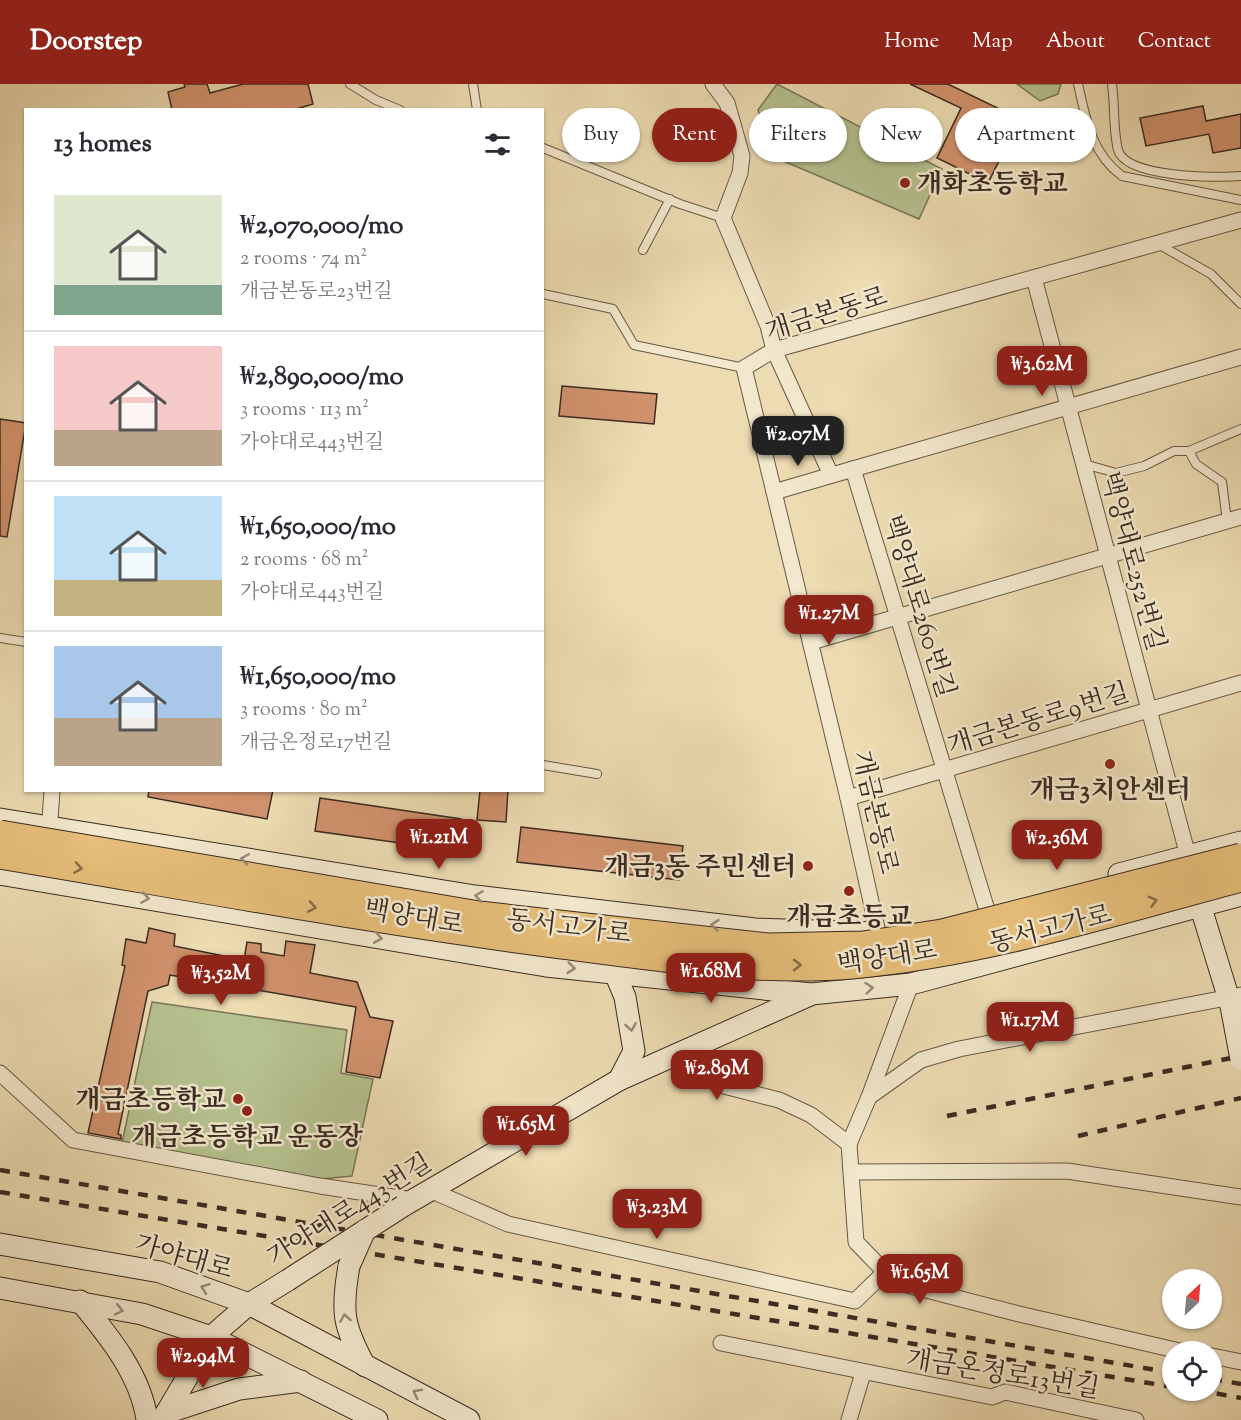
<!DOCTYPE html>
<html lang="en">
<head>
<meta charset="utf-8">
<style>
  :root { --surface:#fff; --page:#f2f2f3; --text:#2b2b33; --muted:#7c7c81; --line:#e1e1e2; --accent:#8f2418 }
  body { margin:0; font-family:"Sorts Mill Goudy","Noto Serif KR",serif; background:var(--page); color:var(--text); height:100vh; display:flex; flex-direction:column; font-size:22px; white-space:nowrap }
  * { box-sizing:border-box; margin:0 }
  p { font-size:20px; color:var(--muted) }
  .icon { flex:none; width:33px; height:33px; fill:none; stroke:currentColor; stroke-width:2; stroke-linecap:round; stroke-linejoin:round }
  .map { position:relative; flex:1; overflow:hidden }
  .sheet { position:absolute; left:24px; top:24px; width:520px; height:684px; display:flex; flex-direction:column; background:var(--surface); border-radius:0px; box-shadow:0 2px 4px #0004 }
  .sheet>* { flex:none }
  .hud { position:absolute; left:562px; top:24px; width:570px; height:54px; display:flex; gap:12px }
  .needle { width:39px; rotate:26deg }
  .controls { position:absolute; left:1162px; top:1185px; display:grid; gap:12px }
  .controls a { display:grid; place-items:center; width:60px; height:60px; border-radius:50%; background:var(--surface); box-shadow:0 2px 4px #0004; font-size:30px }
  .price { position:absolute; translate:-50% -51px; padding:0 14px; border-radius:12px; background:var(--accent); color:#fff; font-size:20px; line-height:39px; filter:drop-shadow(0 2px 3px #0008) }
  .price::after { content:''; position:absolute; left:50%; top:36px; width:18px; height:14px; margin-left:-9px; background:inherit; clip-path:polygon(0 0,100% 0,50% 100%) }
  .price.current { background:#222; color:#fff }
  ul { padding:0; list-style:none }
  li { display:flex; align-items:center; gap:18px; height:150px; padding:0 30px }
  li+li { border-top:2px solid var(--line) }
  li span { display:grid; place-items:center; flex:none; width:168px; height:120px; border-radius:0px; color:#555 }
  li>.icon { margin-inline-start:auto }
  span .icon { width:72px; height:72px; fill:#fffc; stroke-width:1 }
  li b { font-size:26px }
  h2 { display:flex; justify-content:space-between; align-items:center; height:72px; padding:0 30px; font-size:26px }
  .tag { padding:0 21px; border-radius:27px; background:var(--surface); box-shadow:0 2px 4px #0004; font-size:21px; line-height:54px }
  .tag.current { background:var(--accent); color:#fff }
  header { display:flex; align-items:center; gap:36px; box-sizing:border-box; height:84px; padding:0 30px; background:var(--accent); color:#fff }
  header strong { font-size:28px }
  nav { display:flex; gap:33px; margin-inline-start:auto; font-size:21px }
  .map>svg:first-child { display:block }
  .green { fill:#b5c18f; stroke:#787659; stroke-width:1.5 }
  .building { fill:#d1926d; stroke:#3a2b23; stroke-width:1.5 }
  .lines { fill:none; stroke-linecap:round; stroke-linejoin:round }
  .lane-casing { stroke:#675747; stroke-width:10 }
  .street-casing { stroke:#675747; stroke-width:17 }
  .secondary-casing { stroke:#3a2b23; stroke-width:23 }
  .lane { stroke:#f3e8cd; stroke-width:8 }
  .street { stroke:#f3e8cd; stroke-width:15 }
  .secondary { stroke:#f3e8cd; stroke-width:21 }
  .rail { stroke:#3a2b23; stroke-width:4.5; stroke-dasharray:10 10; stroke-linecap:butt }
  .secondary-bridge-casing { stroke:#3a2b23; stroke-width:23; stroke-linecap:butt }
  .highway-bridge-casing { stroke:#3a2b23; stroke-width:29; stroke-linecap:butt }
  .secondary-bridge { stroke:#f3e8cd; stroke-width:21 }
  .highway-bridge { stroke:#e6be79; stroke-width:27 }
  .oneway { stroke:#968a78 }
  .oneway2 { stroke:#876d4a }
  .poi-dot { fill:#8f2418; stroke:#f3e8cd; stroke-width:2 }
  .labels { text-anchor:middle; stroke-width:5; stroke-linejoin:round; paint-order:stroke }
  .poi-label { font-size:26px; font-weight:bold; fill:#3a2b23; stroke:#f3e8cd }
  .street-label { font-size:26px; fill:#3a2b23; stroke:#f3e8cd }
</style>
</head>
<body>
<header>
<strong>Doorstep</strong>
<nav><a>Home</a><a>Map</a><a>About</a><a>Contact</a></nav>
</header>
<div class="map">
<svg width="1241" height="1336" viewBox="0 0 1241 1336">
  <rect width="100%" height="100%" fill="#eddcb2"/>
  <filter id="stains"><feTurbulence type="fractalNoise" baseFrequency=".00333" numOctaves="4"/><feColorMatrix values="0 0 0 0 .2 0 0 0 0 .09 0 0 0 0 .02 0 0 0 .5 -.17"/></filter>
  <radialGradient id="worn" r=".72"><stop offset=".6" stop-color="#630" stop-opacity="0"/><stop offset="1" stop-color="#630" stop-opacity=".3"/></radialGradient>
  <!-- green -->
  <g class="green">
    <path d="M777,0L942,85L919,135L774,73L758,26Z"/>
    <path d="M1017,0H1061L1058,10L1040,17Z"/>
    <path d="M152,918L347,946L341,989L373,995L352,1092L312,1096L122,1059Z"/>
  </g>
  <!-- building -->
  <g class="building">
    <path d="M184,0H207L210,9L243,0H308L313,20L293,26H172L168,8L185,3Z"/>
    <path d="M910,0H948L1014,32L994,72L1000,75L988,99L937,74L961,24Z"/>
    <path d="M1203,22L1206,37L1241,30V64L1213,69L1209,50L1146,62L1140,34Z"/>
    <path d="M562,302L657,310L654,340L559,332Z"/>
    <path d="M0,335L26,339L7,453L0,452Z"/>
    <path d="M149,706H273L267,735L148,713Z"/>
    <path d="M480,706H508L506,738L477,736Z"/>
    <path d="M320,714L461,735L457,767L315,747Z"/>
    <path d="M521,743L683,762L679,796L517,778Z"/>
    <path d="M149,844L175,850L174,862L244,876L247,858L261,860V868L284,872L286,857L315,861L310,889L357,898L370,933L393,937L380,994L346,988L356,923L170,891L168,901L148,907L118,1050L121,1051V1055L88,1049L125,882L122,881L126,855L146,859Z"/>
  </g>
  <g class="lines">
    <!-- lane casing -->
    <g class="lane-casing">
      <g id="lane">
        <path d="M350,0L376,16L400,26"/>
        <path d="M473,0L477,26"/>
        <path d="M1078,0C1086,35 1091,69 1122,92L1241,116"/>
        <path d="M1112,0C1115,21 1113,46 1118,66C1126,94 1216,94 1241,92"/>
        <path d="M543,64L680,120L723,134"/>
        <path d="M1158,160L1211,190L1241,220"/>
        <path d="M643,166L670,115"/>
        <path d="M543,210L613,225L634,261L744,284"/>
        <path d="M1189,367L1196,380L1222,398L1227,437"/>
        <path d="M1084,380L1116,389L1144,382L1174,367H1189L1241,345"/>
        <path d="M0,554L26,558"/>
        <path d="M543,681L597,690"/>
      </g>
    </g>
    <!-- street casing -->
    <g class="street-casing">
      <g id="street">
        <path d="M713,0L727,19L742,72L740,89L723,134L768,242L774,266L831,391"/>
        <path d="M1034,194L1188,772"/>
        <path d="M853,385L1241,273"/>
        <path d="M774,408L853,385L987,826"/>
        <path d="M811,558L1241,433"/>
        <path d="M848,714L1241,599"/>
        <path d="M49,751L52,706"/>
        <path d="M878,849L848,714L744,284L774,266L1241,136"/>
        <path d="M700,959L712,986L724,1002L779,1016L811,1031L849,1060L856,1158L885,1188L907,1201L1019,1230L1184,1268"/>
        <path d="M0,989L73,1056L320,1102L413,1116"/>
        <path d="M869,1013L911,900"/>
        <path d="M849,1060L869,1013L921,976L959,965L1241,911"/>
        <path d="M851,1088L1067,1087L1241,1113"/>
        <path d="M430,1106L508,1140L855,1217L885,1188"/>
        <path d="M721,1259L992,1313L1005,1308L1136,1336"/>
        <path d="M1212,1272L1241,1278"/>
        <path d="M849,1336L863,1289"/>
      </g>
    </g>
    <!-- secondary casing -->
    <g class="secondary-casing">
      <g id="secondary">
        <path d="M0,735L475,812L755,845L876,849"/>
        <path d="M0,790L546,882L811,910L911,900L1241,811"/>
        <path d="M1119,790L1241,758"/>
        <path d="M1201,824L1231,922"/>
        <path d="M615,889L625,913L634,967L619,996"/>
        <path d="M403,1122L619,996L810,911"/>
        <path d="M0,1160L160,1188L249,1220L469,1336"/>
        <path d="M349,1182C341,1227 343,1242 365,1282"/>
        <path d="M0,1204L142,1230L211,1253L377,1336"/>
        <path d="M80,1217C108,1251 141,1291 147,1336"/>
        <path d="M166,1329L239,1305L301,1297"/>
        <path d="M162,1336L211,1253L249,1220L288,1196"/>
      </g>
    </g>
    <!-- lane -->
    <use href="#lane" class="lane"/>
    <!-- street -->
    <use href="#street" class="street"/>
    <!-- secondary -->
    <use href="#secondary" class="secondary"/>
    <!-- rail -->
    <g class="rail">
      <path d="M947,1032L1241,972"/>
      <path d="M1078,1052L1241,1014"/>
      <path d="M0,1086L1173,1289"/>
      <path d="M0,1108L1173,1303"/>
      <path d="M1212,1295L1241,1300"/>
      <path d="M1197,1306L1241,1314"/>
    </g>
    <!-- secondary-bridge casing -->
    <g class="secondary-bridge-casing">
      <g id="secondary-bridge">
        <path d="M1231,922L1241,975"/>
        <path d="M349,1182L365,1146"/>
        <path d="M288,1196L403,1122"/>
      </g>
    </g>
    <!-- highway-bridge casing -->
    <g class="highway-bridge-casing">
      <g id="highway-bridge">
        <path d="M0,750L479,831L767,863L863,861L942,849L1241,773"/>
        <path d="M0,771C187,802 374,837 562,861C657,873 756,889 852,881C985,869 1113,828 1241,794"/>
      </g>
    </g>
    <!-- secondary-bridge -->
    <use href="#secondary-bridge" class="secondary-bridge"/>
    <!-- highway-bridge -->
    <use href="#highway-bridge" class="highway-bridge"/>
  </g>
  <!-- one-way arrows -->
  <defs><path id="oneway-chevron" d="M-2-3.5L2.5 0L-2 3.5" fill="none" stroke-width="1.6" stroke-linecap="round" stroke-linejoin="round" transform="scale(1.5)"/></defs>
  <g class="oneway">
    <use href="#oneway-chevron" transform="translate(245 775) rotate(-171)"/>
    <use href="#oneway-chevron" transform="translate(479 812) rotate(-172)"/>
    <use href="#oneway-chevron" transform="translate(145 814) rotate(9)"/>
    <use href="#oneway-chevron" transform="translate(715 841) rotate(-174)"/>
    <use href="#oneway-chevron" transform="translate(378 854) rotate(10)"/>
    <use href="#oneway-chevron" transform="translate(571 884) rotate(6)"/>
    <use href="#oneway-chevron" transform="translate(869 904) rotate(-6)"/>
    <use href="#oneway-chevron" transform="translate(631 943) rotate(81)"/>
    <use href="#oneway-chevron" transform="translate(205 1204) rotate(-160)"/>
    <use href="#oneway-chevron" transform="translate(119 1226) rotate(12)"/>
    <use href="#oneway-chevron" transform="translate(345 1234) rotate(-99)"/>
    <use href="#oneway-chevron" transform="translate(417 1309) rotate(-153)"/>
  </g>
  <g class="oneway2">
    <use href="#oneway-chevron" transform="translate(78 784) rotate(9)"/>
    <use href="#oneway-chevron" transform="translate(1153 817) rotate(-15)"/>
    <use href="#oneway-chevron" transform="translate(312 823) rotate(9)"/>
    <use href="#oneway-chevron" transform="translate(797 881)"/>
  </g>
  <!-- markers -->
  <g class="poi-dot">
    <circle cx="905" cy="99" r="6"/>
    <circle cx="1110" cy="680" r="6"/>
    <circle cx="808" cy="782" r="6"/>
    <circle cx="849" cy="807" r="6"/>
    <circle cx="238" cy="1015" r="6"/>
    <circle cx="247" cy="1027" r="6"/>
  </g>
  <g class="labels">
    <!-- poi labels -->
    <g class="poi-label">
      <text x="917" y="108" text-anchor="start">개화초등학교</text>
      <text x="1110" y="714">개금3치안센터</text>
      <text x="796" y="791" text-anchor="end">개금3동 주민센터</text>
      <text x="849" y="841">개금초등교</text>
      <text x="226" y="1024" text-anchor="end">개금초등학교</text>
      <text x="247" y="1061">개금초등학교 운동장</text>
    </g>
    <!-- street labels -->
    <g class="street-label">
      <text transform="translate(826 229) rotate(-17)" y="9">개금본동로</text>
      <text transform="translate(1134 477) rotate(75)" y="9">백양대로252번길</text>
      <text transform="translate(920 522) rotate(73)" y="9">백양대로260번길</text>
      <text transform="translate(1038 634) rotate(-17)" y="9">개금본동로9번길</text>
      <text transform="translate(876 728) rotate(77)" y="9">개금본동로</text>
      <text transform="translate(414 832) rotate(10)" y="9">백양대로</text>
      <text transform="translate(569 842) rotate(7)" y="9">동서고가로</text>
      <text transform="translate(1050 844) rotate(-14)" y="9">동서고가로</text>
      <text transform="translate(887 872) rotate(-9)" y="9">백양대로</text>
      <text transform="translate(349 1125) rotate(-32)" y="9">가야대로443번길</text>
      <text transform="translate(184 1172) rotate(16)" y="9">가야대로</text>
      <text transform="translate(1003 1289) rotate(9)" y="9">개금온정로13번길</text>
    </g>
  </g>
  <rect width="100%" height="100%" filter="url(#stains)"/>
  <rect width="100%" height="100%" fill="url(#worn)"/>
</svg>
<div class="controls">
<a><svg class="needle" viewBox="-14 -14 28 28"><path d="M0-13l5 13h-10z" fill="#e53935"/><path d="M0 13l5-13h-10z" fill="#7c7c81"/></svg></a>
<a><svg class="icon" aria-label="locate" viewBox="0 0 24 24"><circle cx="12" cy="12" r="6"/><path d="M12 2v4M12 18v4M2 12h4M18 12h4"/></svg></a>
</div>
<b class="price" style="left:1042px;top:313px">₩3.62M</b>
<b class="price current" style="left:798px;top:383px">₩2.07M</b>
<b class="price" style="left:829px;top:562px">₩1.27M</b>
<b class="price" style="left:439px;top:786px">₩1.21M</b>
<b class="price" style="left:1057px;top:787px">₩2.36M</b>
<b class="price" style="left:711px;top:920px">₩1.68M</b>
<b class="price" style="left:221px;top:922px">₩3.52M</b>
<b class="price" style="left:1030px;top:969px">₩1.17M</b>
<b class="price" style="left:717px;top:1017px">₩2.89M</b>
<b class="price" style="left:526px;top:1073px">₩1.65M</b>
<b class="price" style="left:657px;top:1156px">₩3.23M</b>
<b class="price" style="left:920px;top:1221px">₩1.65M</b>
<b class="price" style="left:203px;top:1305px">₩2.94M</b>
<div class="hud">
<a class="tag">Buy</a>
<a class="tag current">Rent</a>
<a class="tag">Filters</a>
<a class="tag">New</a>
<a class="tag">Apartment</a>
</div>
<section class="sheet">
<h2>13 homes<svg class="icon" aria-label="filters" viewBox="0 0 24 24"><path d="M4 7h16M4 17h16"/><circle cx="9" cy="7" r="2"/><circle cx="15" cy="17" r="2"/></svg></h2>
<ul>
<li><span style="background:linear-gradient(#dfe7d0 75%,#7fa58c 0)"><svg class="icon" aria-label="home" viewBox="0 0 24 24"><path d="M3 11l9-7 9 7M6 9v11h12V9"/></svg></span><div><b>₩2,070,000/mo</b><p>2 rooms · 74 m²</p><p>개금본동로23번길</p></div></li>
<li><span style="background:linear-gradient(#f6c9c9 70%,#b9a48a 0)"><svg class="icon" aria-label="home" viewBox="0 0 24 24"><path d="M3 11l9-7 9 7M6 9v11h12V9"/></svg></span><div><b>₩2,890,000/mo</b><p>3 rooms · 113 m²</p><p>가야대로443번길</p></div></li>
<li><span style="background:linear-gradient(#bfe0f5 70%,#c2b280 0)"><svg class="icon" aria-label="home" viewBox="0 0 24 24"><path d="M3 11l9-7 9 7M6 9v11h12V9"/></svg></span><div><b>₩1,650,000/mo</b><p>2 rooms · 68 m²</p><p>가야대로443번길</p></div></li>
<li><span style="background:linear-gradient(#a9c7e8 60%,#b9a48a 0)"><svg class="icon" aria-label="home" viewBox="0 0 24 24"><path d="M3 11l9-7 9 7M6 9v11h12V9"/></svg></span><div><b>₩1,650,000/mo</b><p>3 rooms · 80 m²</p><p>개금온정로17번길</p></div></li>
</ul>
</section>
</div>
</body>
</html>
